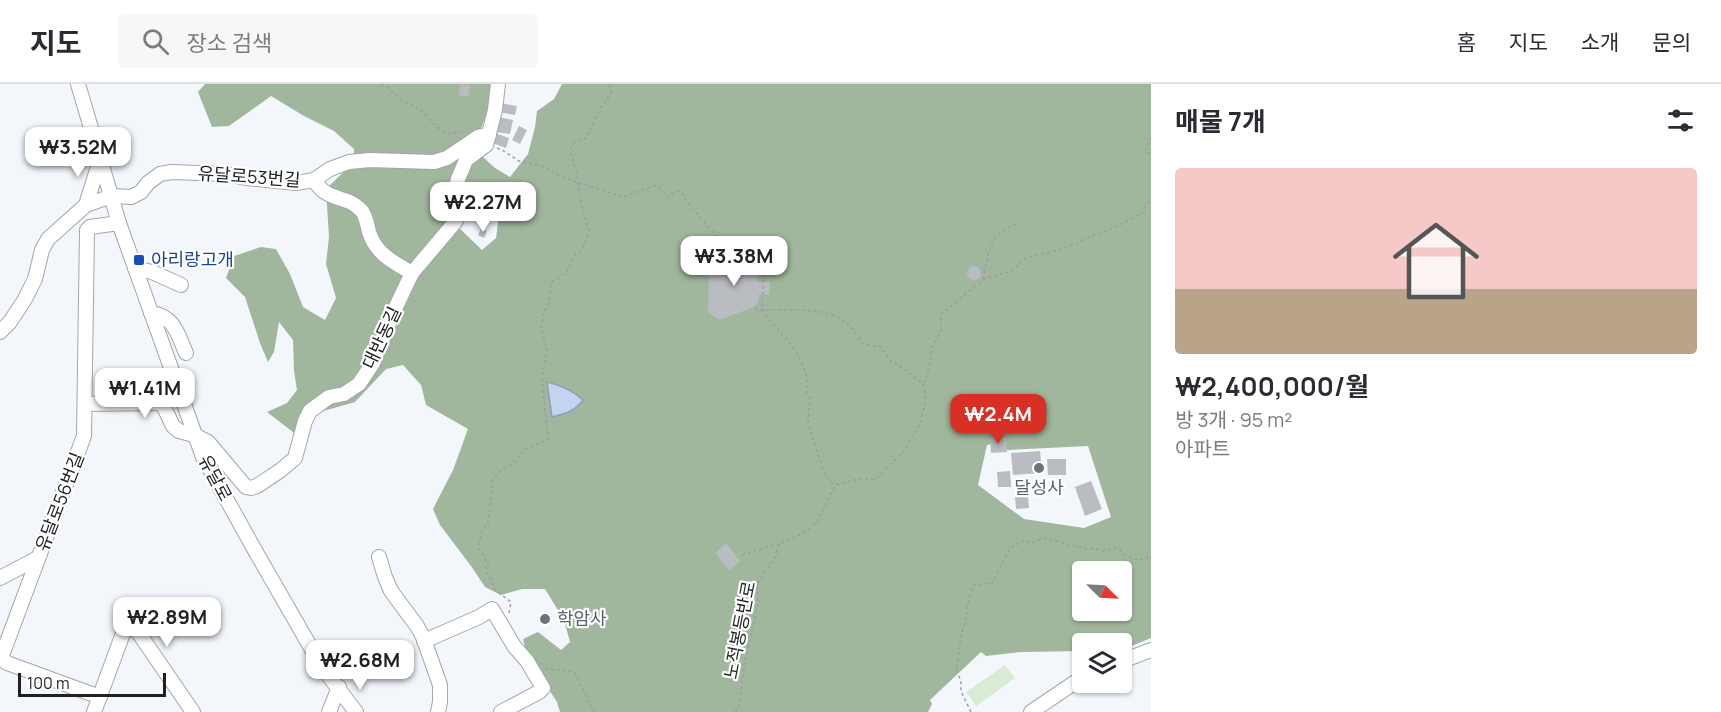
<!DOCTYPE html>
<html lang="ko">
<head>
<meta charset="utf-8">
<style>
  :root { --surface:#fff; --page:#f7f7f7; --text:#2b2b33; --muted:#7c7c81; --line:#e1e1e2; --accent:#d93025 }
  body { margin:0; font-family:Manrope,"Noto Sans KR",sans-serif; background:var(--page); color:var(--text); height:100vh; display:flex; flex-direction:column; font-size:22px; white-space:nowrap }
  * { box-sizing:border-box; margin:0 }
  p { font-size:20px; color:var(--muted) }
  .icon { flex:none; width:33px; height:33px; fill:none; stroke:currentColor; stroke-width:2; stroke-linecap:round; stroke-linejoin:round }
  .map { position:relative; flex:1; overflow:hidden }
  .drawer { display:flex; flex-direction:column; background:var(--surface); width:570px }
  .drawer>* { flex:none }
  .needle { width:39px; rotate:114deg }
  .controls { position:absolute; left:1072px; top:477px; display:grid; gap:12px }
  .controls a { display:grid; place-items:center; width:60px; height:60px; border-radius:6px; background:var(--surface); box-shadow:0 2px 4px #0004; font-size:30px }
  .scale { position:absolute; left:18px; bottom:15px; width:148px; box-sizing:border-box; padding-left:6px; border:3px solid #1f2022; border-top:0; font-size:16px; line-height:21px; white-space:nowrap; color:#1f2022; -webkit-text-stroke:4px #fff; paint-order:stroke }
  .price { position:absolute; translate:-50% -51px; padding:0 14px; border-radius:12px; background:#fff; color:#222; font-size:20px; line-height:39px; filter:drop-shadow(0 2px 3px #0008) }
  .price::after { content:''; position:absolute; left:50%; top:36px; width:18px; height:14px; margin-left:-9px; background:inherit; clip-path:polygon(0 0,100% 0,50% 100%) }
  .price.on { background:var(--accent); color:#fff }
  ul { padding:0; list-style:none }
  li { display:grid; align-content:center; gap:12px; height:318px; padding:0 24px }
  li span { display:grid; place-items:center; height:186px; border-radius:6px; color:#555 }
  li>.icon { margin-inline-start:auto }
  span .icon { width:108px; height:108px; fill:#fffc; stroke-width:1 }
  li b { font-size:26px }
  h2 { display:flex; justify-content:space-between; align-items:center; height:72px; padding:0 24px; font-size:26px }
  header { display:flex; align-items:center; gap:36px; box-sizing:border-box; height:84px; padding:0 30px; background:var(--surface); border-bottom:2px solid var(--line) }
  header strong { font-size:28px }
  nav { display:flex; gap:33px; margin-inline-start:auto; font-size:21px }
  .search { width:420px; height:54px; background:var(--page); display:flex; align-items:center; gap:15px; box-sizing:border-box; padding:0 21px; border-radius:6px; color:var(--muted); font-size:22px }
  main { display:flex; flex:1; min-height:0 }
  .map>svg:first-child { display:block }
  .green { fill:#d9ebd5 }
  .forest { fill:#a1b79d; fill-rule:evenodd }
  .water { fill:#c3d4f1; stroke:#929eb3; stroke-width:1.5 }
  .building { fill:#b9bcc1 }
  .lines { fill:none; stroke-linecap:round; stroke-linejoin:round }
  .minor-casing { stroke:#a3a6ab; stroke-width:16 }
  .path { stroke:#9a9da1; stroke-width:1.5; stroke-dasharray:3 3; stroke-linecap:butt }
  .minor { stroke:#fff; stroke-width:14 }
  .transit-dot { fill:#1a4fb4; stroke:#fff; stroke-width:2 }
  .worship-dot { fill:#6b7280; stroke:#fff; stroke-width:2 }
  .labels { text-anchor:middle; stroke-width:4.5; stroke-linejoin:round; paint-order:stroke }
  .street-label { font-size:18px; fill:#1f2022; stroke:#fff }
  .transit-label { font-size:18px; fill:#164399; stroke:#fff; text-anchor:start }
  .worship-label { font-size:18px; fill:#5b616d; stroke:#fff }
</style>
</head>
<body>
<header>
<strong>지도</strong>
<div class="search"><svg class="icon" aria-label="search" viewBox="0 0 24 24"><circle cx="10" cy="10" r="6"/><path d="M15 15l6 6"/></svg>장소 검색</div>
<nav><a>홈</a><a>지도</a><a>소개</a><a>문의</a></nav>
</header>
<main>
<div class="map">
<svg width="1151" height="628" viewBox="0 0 1151 628">
  <rect width="100%" height="100%" fill="#f3f7fc"/>
  <!-- green -->
  <path class="green" d="M1005,581L1015,594L976,622L966,608Z"/>
  <!-- forest -->
  <path class="forest" d="M205,0H493L494,12L473,64L495,84L510,93L528,70L535,43L537,27L554,15L562,0H1151V554L1122,566V560H1083V567L1021,568L986,572L981,568L930,616L932,620L928,628H560L557,618L527,572L523,555L538,548L561,566L570,558L564,536L545,505H522L501,511L485,503L471,482L440,441L433,425L453,386L468,345L426,321L421,301L403,281L386,285L355,318L313,330L298,352L267,328L287,319L297,306L294,287L293,256L279,238L274,268L268,278L260,259L245,213L226,194L234,172L261,163L276,165L290,190L303,223L325,236L336,214L326,180L329,153L326,105L354,78V65L334,47L304,32L271,12L229,42L212,43L198,8ZM467,117L499,131L496,154L482,166L454,139ZM557,301L577,311L552,333ZM997,359L1006,366L1088,362L1111,433L1084,444L1024,435L978,401L987,361ZM1083,488H1122V526H1083Z"/>
  <!-- water -->
  <path class="water" d="M547,298C559,301 574,307 583,316C575,327 565,330 552,333Z"/>
  <!-- building -->
  <g class="building">
    <path d="M461,0L470,2L468,13L458,11Z"/>
    <path d="M500,19L517,22L515,31L498,28Z"/>
    <path d="M498,33L513,36L510,50L496,48Z"/>
    <path d="M519,42L527,46L520,60L512,56Z"/>
    <path d="M495,49L509,54L506,64L492,59Z"/>
    <path d="M481,145L487,147L484,154L478,151Z"/>
    <path d="M726,168L730,179L752,172L758,198H770L769,211L759,210V216L754,223L719,236L708,228L709,186L718,182L714,173Z"/>
    <circle cx="974" cy="189" r="7"/>
    <path d="M1006,353L1007,368L991,369L990,354Z"/>
    <path d="M1040,367L1042,389L1013,391L1011,369Z"/>
    <path d="M1047,375H1066V391H1048Z"/>
    <path d="M1010,387L1011,403H998L997,388Z"/>
    <path d="M1091,397L1102,425L1085,432L1075,403Z"/>
    <path d="M1028,412L1029,424L1016,425L1015,413Z"/>
    <path d="M726,459L740,477L729,486L715,469Z"/>
  </g>
  <g class="lines">
    <!-- minor casing -->
    <g class="minor-casing">
      <g id="minor">
        <path d="M78,0L119,139L203,373L257,470L322,583L356,628"/>
        <path d="M314,96C328,119 346,110 361,126C366,131 367,140 369,148C376,170 393,178 412,189"/>
        <path d="M86,121L100,76"/>
        <path d="M135,184L152,188L181,201"/>
        <path d="M151,229C175,233 177,249 186,269"/>
        <path d="M0,248L10,238L25,215L35,195L42,166L48,155L86,121L112,112L131,113L141,108L148,99L160,90L172,88L226,90L246,94L296,99L314,96L330,85L349,78L370,76L434,78L447,74L478,53L489,51"/>
        <path d="M85,320L162,319L173,342L179,347L194,351L208,358L246,403L251,404L257,402L281,386L295,374L305,337L310,327L329,313L344,310L359,300L373,279L394,227L412,189L456,137L454,112L458,95L466,76L486,61L495,26L498,0"/>
        <path d="M379,473L385,493L391,507L417,542L423,553L440,601V618L438,628"/>
        <path d="M0,494L38,474"/>
        <path d="M424,557L479,533L492,525L514,562L527,577L543,604L539,608L501,628"/>
        <path d="M1122,577L1151,566"/>
        <path d="M100,613L7,579L1,574L84,352L87,146L90,143L119,139"/>
        <path d="M94,628L125,544L130,542L138,548L193,628"/>
        <path d="M329,628L339,603"/>
        <path d="M1031,628L1083,593"/>
      </g>
    </g>
    <!-- path -->
    <g class="path">
      <path d="M381,0L386,2L401,16L419,25L437,43L449,50L466,47"/>
      <path d="M1151,53L1145,67L1151,70"/>
      <path d="M497,64L502,66L519,77L545,83L561,93L623,113L653,102H657L669,113L677,107L681,108L689,120L731,169L756,168L764,188L762,226C779,249 813,276 806,308L810,314L808,337L816,365L825,391L834,401"/>
      <path d="M983,195C988,179 986,157 1003,147C1008,144 1014,142 1020,138"/>
      <path d="M924,299L928,290L932,264L941,246V230L983,196L990,193L1014,186L1023,175L1062,165L1126,138L1143,128L1148,118L1151,117"/>
      <path d="M742,471L778,460"/>
      <path d="M509,529L511,518L495,506L485,483L489,482L478,462L483,446L488,440L493,395L503,384L513,380L525,365L548,356L542,295L547,266L541,245L544,228L549,218L551,198L566,189L576,169L582,166L589,147L581,119L576,87L571,71V63L574,59L586,54L601,23L606,17L611,8L609,0"/>
      <path d="M545,584C554,587 565,585 575,589L594,628"/>
      <path d="M735,628L739,623L744,582L758,520L757,500L776,472L779,460L804,449L817,438L835,401L858,395H876L891,379L906,366L911,354L921,338L926,315L923,300L897,280L892,279L881,263L863,260C857,251 852,242 842,236C822,222 783,227 759,226L754,223"/>
      <path d="M971,628L961,607V597L956,585L962,548L967,532V522L973,501L992,499L1010,464L1025,456L1031,459L1044,454L1088,465H1096L1103,467L1117,464C1130,473 1136,480 1151,472"/>
    </g>
    <!-- minor -->
    <use href="#minor" class="minor"/>
  </g>
  <!-- markers -->
  <rect class="transit-dot" x="133" y="170" width="12" height="12" rx="3"/>
  <g class="worship-dot">
    <circle cx="1039" cy="384" r="6"/>
    <circle cx="545" cy="535" r="6"/>
  </g>
  <g class="labels">
    <!-- street labels -->
    <g class="street-label">
      <text transform="translate(249 93) rotate(4)" y="6">유달로53번길</text>
      <text transform="translate(382 254) rotate(-65)" y="6">대반동길</text>
      <text transform="translate(215 394) rotate(62)" y="6">유달로</text>
      <text transform="translate(60 418) rotate(-69)" y="6">유달로56번길</text>
      <text transform="translate(740 546) rotate(-79)" y="6">노적봉등반로</text>
    </g>
    <!-- transit labels -->
    <g class="transit-label">
      <text x="151" y="182">아리랑고개</text>
    </g>
    <!-- worship labels -->
    <g class="worship-label">
      <text x="1039" y="410">달성사</text>
      <text x="557" y="541" text-anchor="start">학암사</text>
    </g>
  </g>
</svg>
<div class="controls">
<a><svg class="needle" viewBox="-14 -14 28 28"><path d="M0-13l5 13h-10z" fill="#e53935"/><path d="M0 13l5-13h-10z" fill="#7c7c81"/></svg></a>
<a><svg class="icon" aria-label="layers" viewBox="0 0 24 24"><path d="M12 4l9 5-9 5-9-5zM3 14l9 5 9-5"/></svg></a>
</div>
<div class="scale">100 m</div>
<b class="price" style="left:78px;top:94px">₩3.52M</b>
<b class="price" style="left:483px;top:149px">₩2.27M</b>
<b class="price" style="left:734px;top:203px">₩3.38M</b>
<b class="price" style="left:145px;top:335px">₩1.41M</b>
<b class="price on" style="left:998px;top:361px">₩2.4M</b>
<b class="price" style="left:167px;top:564px">₩2.89M</b>
<b class="price" style="left:360px;top:607px">₩2.68M</b>
</div>
<section class="drawer">
<h2>매물 7개<svg class="icon" aria-label="filters" viewBox="0 0 24 24"><path d="M4 7h16M4 17h16"/><circle cx="9" cy="7" r="2"/><circle cx="15" cy="17" r="2"/></svg></h2>
<ul>
<li><span style="background:linear-gradient(#f6c9c9 65%,#b9a48a 0)"><svg class="icon" aria-label="home" viewBox="0 0 24 24"><path d="M3 11l9-7 9 7M6 9v11h12V9"/></svg></span><div><b>₩2,400,000/월</b><p>방 3개 · 95 m²</p><p>아파트</p></div></li>
</ul>
</section>
</main>
</body>
</html>
